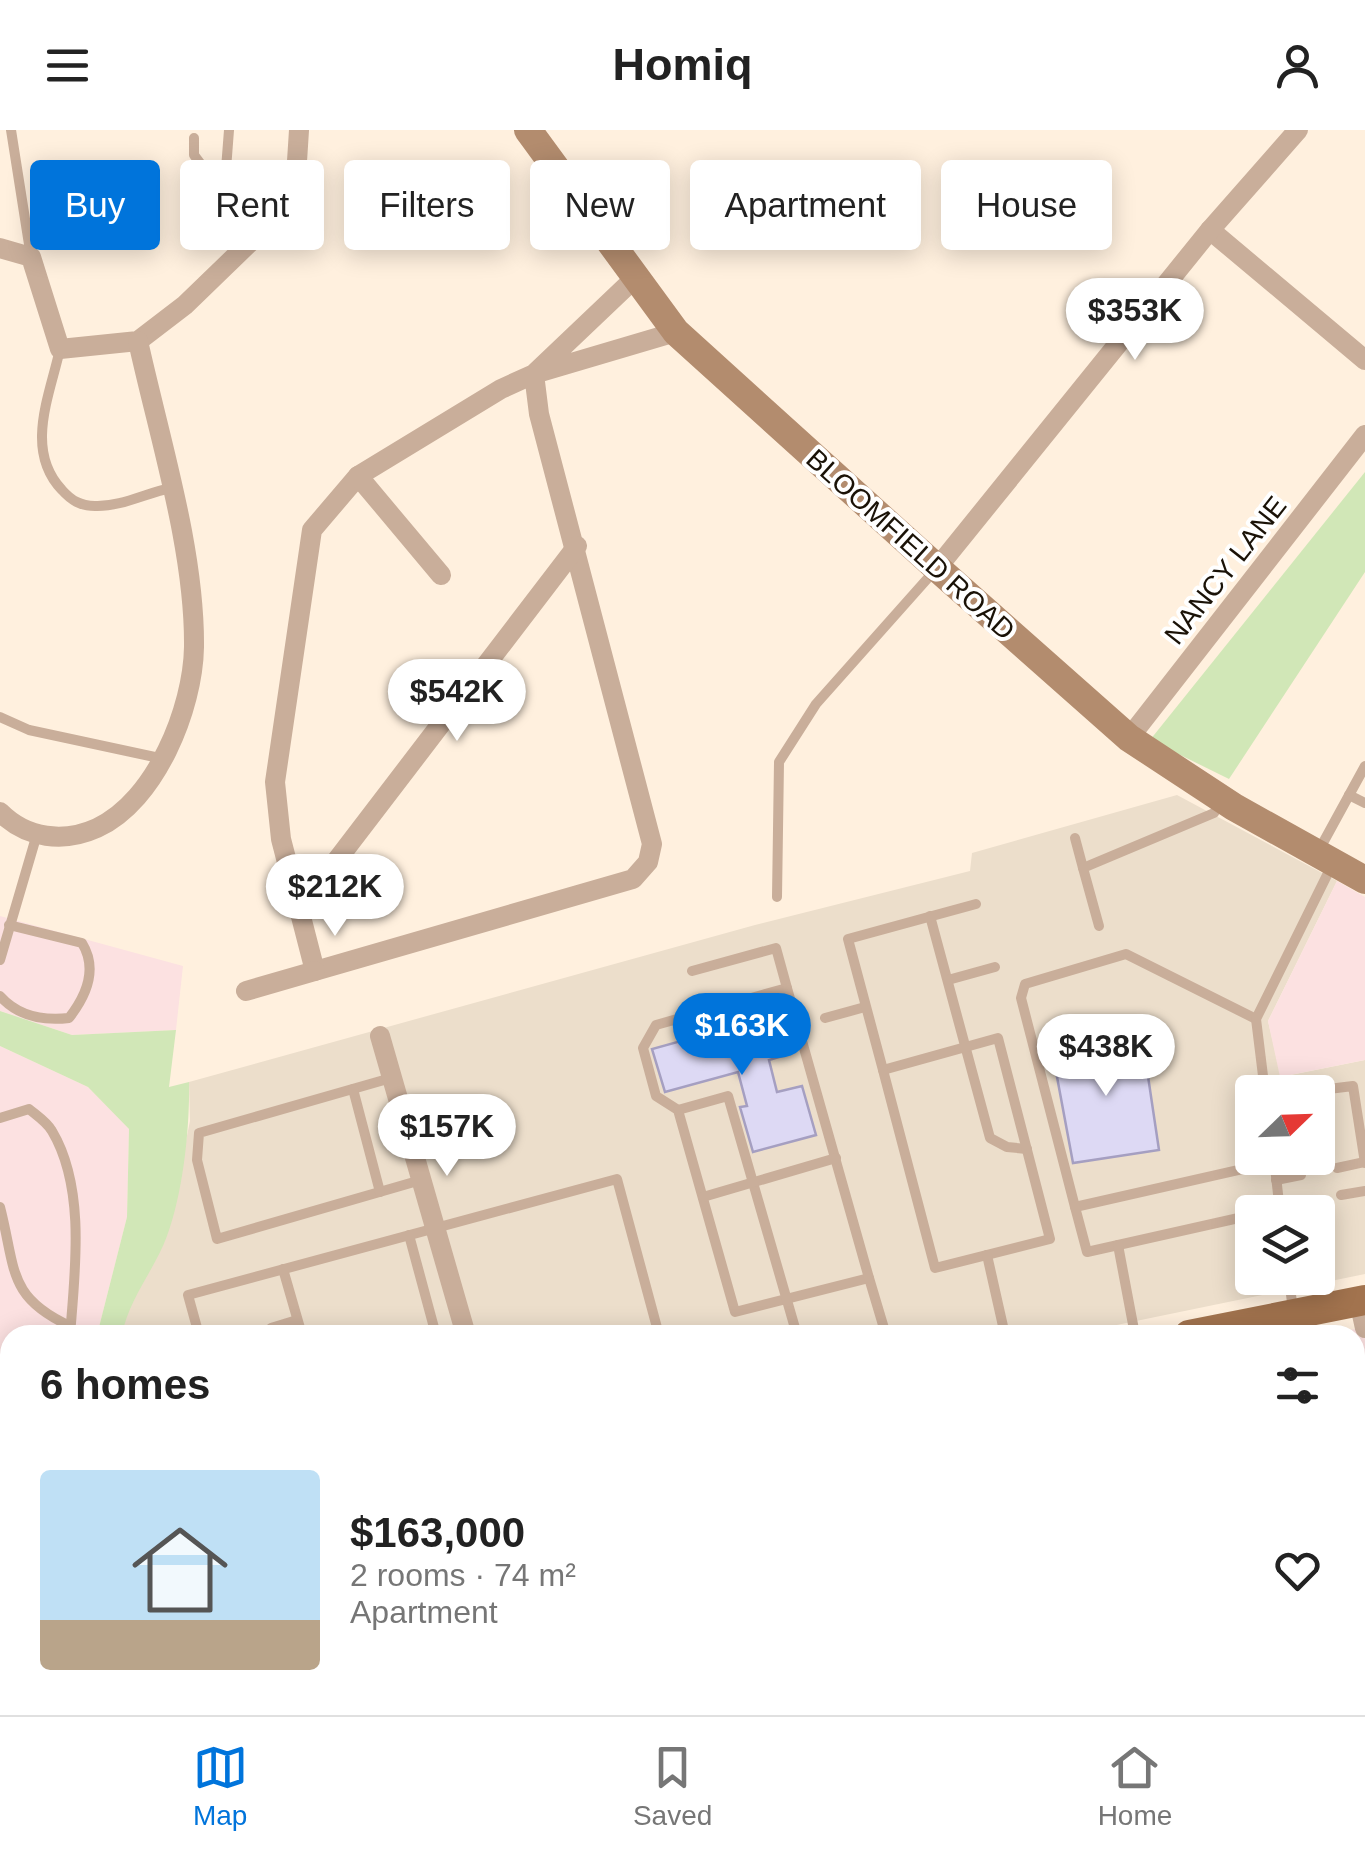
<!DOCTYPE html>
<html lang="en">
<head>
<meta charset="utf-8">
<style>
  :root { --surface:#fff; --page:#f2f2f2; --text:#222; --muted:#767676; --line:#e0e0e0; --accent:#0074db }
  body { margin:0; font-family:Helvetica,sans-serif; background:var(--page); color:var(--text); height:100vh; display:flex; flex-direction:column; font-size:38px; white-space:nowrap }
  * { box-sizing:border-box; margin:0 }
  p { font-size:32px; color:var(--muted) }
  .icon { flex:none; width:55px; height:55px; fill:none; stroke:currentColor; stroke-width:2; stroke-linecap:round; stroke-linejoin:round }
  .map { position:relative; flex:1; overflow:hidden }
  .drawer { position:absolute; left:0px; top:1195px; width:1365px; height:390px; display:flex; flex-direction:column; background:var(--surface); border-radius:30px 30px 0 0; box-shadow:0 5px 25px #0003 }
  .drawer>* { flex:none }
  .hud { position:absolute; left:30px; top:30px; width:1305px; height:90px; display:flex; gap:20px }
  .needle { width:65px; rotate:67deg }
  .fabs { position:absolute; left:1235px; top:945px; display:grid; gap:20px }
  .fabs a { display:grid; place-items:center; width:100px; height:100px; border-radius:10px; background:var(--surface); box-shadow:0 5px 25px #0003; font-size:50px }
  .price { position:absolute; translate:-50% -85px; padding:0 22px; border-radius:35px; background:#fff; color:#222; font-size:32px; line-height:65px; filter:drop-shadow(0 2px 5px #0008) }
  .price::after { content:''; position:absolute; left:50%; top:60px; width:30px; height:22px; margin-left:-15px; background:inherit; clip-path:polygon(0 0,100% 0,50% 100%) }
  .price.current { background:var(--accent); color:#fff }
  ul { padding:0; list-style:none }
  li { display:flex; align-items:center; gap:30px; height:250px; padding:0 40px }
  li+li { border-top:2px solid var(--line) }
  li span { display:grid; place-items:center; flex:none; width:280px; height:200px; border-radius:10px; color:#555 }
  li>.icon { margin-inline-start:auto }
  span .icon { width:120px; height:120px; fill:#fffc; stroke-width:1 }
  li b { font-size:42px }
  h2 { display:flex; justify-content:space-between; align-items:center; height:120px; padding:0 40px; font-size:42px }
  .pill { padding:0 35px; border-radius:10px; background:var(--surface); box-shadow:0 5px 25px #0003; font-size:35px; line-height:90px }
  .pill.current { background:var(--accent); color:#fff }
  header { display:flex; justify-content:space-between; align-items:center; height:130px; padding:0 40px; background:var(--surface); font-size:45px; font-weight:700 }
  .tab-bar { display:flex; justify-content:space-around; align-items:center; height:140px; border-top:2px solid var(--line); background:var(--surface); font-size:28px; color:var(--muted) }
  .tab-bar a { display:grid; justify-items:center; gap:5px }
  .tab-bar .current { color:var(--accent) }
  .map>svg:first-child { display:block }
  .commercial { fill:#ecdecb; fill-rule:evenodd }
  .industrial { fill:#fce1e1 }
  .green { fill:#d1e7b7 }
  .building { fill:#ddd9f4; stroke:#a59fc1; stroke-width:2.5 }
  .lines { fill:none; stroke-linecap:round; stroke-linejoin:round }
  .lane { stroke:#c9ae9a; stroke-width:10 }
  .street { stroke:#c9ae9a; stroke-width:20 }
  .secondary { stroke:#b38c6e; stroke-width:28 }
  .primary { stroke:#a2734e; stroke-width:30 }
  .highway { stroke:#945e30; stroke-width:35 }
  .labels { text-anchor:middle; stroke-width:8; stroke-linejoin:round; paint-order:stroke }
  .street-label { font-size:28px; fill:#1a1207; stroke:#fff }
</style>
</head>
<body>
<header><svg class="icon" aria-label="menu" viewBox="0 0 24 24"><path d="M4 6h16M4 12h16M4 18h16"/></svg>Homiq<svg class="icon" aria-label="person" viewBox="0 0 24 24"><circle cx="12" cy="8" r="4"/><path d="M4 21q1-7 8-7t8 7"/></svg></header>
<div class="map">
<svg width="1365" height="1585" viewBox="0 0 1365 1585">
  <rect width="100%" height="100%" fill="#fff0de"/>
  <!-- commercial -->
  <path class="commercial" d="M1177,665L1337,751L1268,891L1281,947L1365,930V1144L1068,1205H122L126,1183L167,1105L190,991L189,952L755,795L970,741L972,723ZM1252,962H1318V1028H1252ZM1252,1082H1318V1148H1252Z"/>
  <!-- industrial -->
  <g class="industrial">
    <path d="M1337,751L1365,767V930L1280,947L1268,891Z"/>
    <path d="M0,786L183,836L176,900L72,905L0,881Z"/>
    <path d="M0,916L88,957L129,999L127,1087L97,1205H10V1289L0,1252Z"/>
    <path d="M1365,1197V1585H140L138,1575H1355V1205H1325Z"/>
  </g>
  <!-- green -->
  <g class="green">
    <path d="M1365,342V442L1229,649L1150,610Z"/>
    <path d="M0,881L72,905L176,900L169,957L189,952C190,998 183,1063 167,1106C154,1141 129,1168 122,1205H97L127,1087L129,999L88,957L0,916Z"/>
  </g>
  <!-- building -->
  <g class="building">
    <path d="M775,885L786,925L769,930L777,962L802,956L816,1005L753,1022L740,977L747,976L738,942L665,962L652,919Z"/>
    <path d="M1142,906L1159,1020L1073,1033L1052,920Z"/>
  </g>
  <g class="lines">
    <!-- lane -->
    <g class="lane">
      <path d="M11,0L31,127"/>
      <path d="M229,0L224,65L253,107"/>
      <path d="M194,8V25L224,65"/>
      <path d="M60,219C50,265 24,320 62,360C71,370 80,376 95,376C121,377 146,363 171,358"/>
      <path d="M0,587L29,600L164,629"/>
      <path d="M1349,665L1365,673"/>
      <path d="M1075,708L1083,738"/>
      <path d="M1318,722L1365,636"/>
      <path d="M777,767L779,632L816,574L936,439"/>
      <path d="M930,786L990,1008L1007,1017L1027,1019"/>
      <path d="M1099,796L1083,738L1214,683L1221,671"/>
      <path d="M0,830L37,704"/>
      <path d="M692,841L776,818L787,858L656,895L643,918L656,966L678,980L735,1182L869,1148L886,1205"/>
      <path d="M948,850L995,837"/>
      <path d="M787,858L869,1148"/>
      <path d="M0,866C18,886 43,891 69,888C87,865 98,839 82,813L9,795"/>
      <path d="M825,888L865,877"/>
      <path d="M1256,889L1126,824L1025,854L1021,868L1075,1077L1274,1032"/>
      <path d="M998,908L1050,1109L935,1138L883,940Z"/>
      <path d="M883,940L848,809L976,774"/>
      <path d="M391,948L199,1003L197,1030L217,1109L421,1050"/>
      <path d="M353,959L380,1062"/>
      <path d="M1265,962L1256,889L1333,733"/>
      <path d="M1304,962L1353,956L1365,1033"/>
      <path d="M678,980L728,966L797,1205"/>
      <path d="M0,988L29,979C36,985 47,992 52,1001C86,1058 75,1142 70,1205"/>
      <path d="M1274,1028L1280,1082"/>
      <path d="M1337,1038L1365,1032"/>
      <path d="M1276,1050L1301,1045"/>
      <path d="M1341,1065L1365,1061"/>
      <path d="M703,1067L836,1028"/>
      <path d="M0,1077C16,1139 7,1167 70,1196"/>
      <path d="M1075,1077L1087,1122L1252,1085"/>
      <path d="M1262,1082L1308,1072"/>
      <path d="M409,1105L436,1205"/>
      <path d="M1118,1115L1135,1205"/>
      <path d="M987,1125L1005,1205"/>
      <path d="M283,1139L302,1205"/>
      <path d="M1289,1148L1293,1181"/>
      <path d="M271,1198L297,1190"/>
      <path d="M199,1205L188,1165L617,1049L659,1205"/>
      <path d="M241,1575L244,1585"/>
      <path d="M169,1585L167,1578L174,1575"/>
    </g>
    <!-- street -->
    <g class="street">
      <path d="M1210,100L1365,230"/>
      <path d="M0,118L31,127L60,219L138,211L185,175L278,85L296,47L299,0"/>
      <path d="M636,147L534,244L539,284L652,714L648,732L633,749L315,841L281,709L275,652L312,400L358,346L501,259L534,244L676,202"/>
      <path d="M358,346L441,445"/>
      <path d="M937,438L1210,100L1298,0"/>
      <path d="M1129,608L1365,305"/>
      <path d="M0,682C27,709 64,713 97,698C156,671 193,578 194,517C195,419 159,307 138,211"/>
      <path d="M298,781L577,416"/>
      <path d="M246,861L315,841"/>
      <path d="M380,906L466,1205"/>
      <path d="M1359,1171L1365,1198"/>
      <path d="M1355,1452L1365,1449"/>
      <path d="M878,1575L879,1585"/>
      <path d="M806,1585L857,1575"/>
    </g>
    <!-- secondary -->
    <path class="secondary" d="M528,0L676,202L937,438L1129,608L1234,677L1365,750"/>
    <!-- primary -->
    <path class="primary" d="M1189,1205L1365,1170"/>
    <!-- highway -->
    <g class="highway">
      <path d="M0,1415L10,1452"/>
      <path d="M0,1524L10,1560"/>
      <path d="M44,1575L46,1585"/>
    </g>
  </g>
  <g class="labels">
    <!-- street labels -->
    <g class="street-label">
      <text transform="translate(911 414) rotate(42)" y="10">BLOOMFIELD ROAD</text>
      <text transform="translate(1225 440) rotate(-52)" y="10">NANCY LANE</text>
    </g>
  </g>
</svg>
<div class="fabs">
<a><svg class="needle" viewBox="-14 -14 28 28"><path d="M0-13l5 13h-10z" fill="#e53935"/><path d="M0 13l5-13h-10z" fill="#767676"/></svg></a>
<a><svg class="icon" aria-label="layers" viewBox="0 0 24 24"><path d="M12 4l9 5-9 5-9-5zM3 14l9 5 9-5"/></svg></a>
</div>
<b class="price" style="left:1135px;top:233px">$353K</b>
<b class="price" style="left:457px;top:614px">$542K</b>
<b class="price" style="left:335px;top:809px">$212K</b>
<b class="price current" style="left:742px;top:948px">$163K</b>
<b class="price" style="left:1106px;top:969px">$438K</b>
<b class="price" style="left:447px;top:1049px">$157K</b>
<div class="hud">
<a class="pill current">Buy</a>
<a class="pill">Rent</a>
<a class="pill">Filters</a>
<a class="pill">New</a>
<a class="pill">Apartment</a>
<a class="pill">House</a>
</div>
<section class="drawer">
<h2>6 homes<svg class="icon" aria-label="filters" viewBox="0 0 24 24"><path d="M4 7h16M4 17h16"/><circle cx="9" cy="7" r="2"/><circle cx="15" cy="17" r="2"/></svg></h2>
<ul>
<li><span style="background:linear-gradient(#bfe0f5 75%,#b9a48a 0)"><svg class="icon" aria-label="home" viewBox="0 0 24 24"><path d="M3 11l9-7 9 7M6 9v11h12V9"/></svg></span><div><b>$163,000</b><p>2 rooms · 74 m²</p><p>Apartment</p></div><svg class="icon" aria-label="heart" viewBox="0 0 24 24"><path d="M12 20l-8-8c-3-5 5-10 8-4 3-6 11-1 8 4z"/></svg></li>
</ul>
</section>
</div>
<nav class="tab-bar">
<a class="current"><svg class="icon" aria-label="map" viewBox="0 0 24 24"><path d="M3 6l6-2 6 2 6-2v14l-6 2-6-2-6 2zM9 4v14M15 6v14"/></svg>Map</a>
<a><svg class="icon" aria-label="saved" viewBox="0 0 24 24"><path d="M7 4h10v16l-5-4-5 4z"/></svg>Saved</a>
<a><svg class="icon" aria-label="home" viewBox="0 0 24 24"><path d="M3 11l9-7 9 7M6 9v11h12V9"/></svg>Home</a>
</nav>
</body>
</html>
